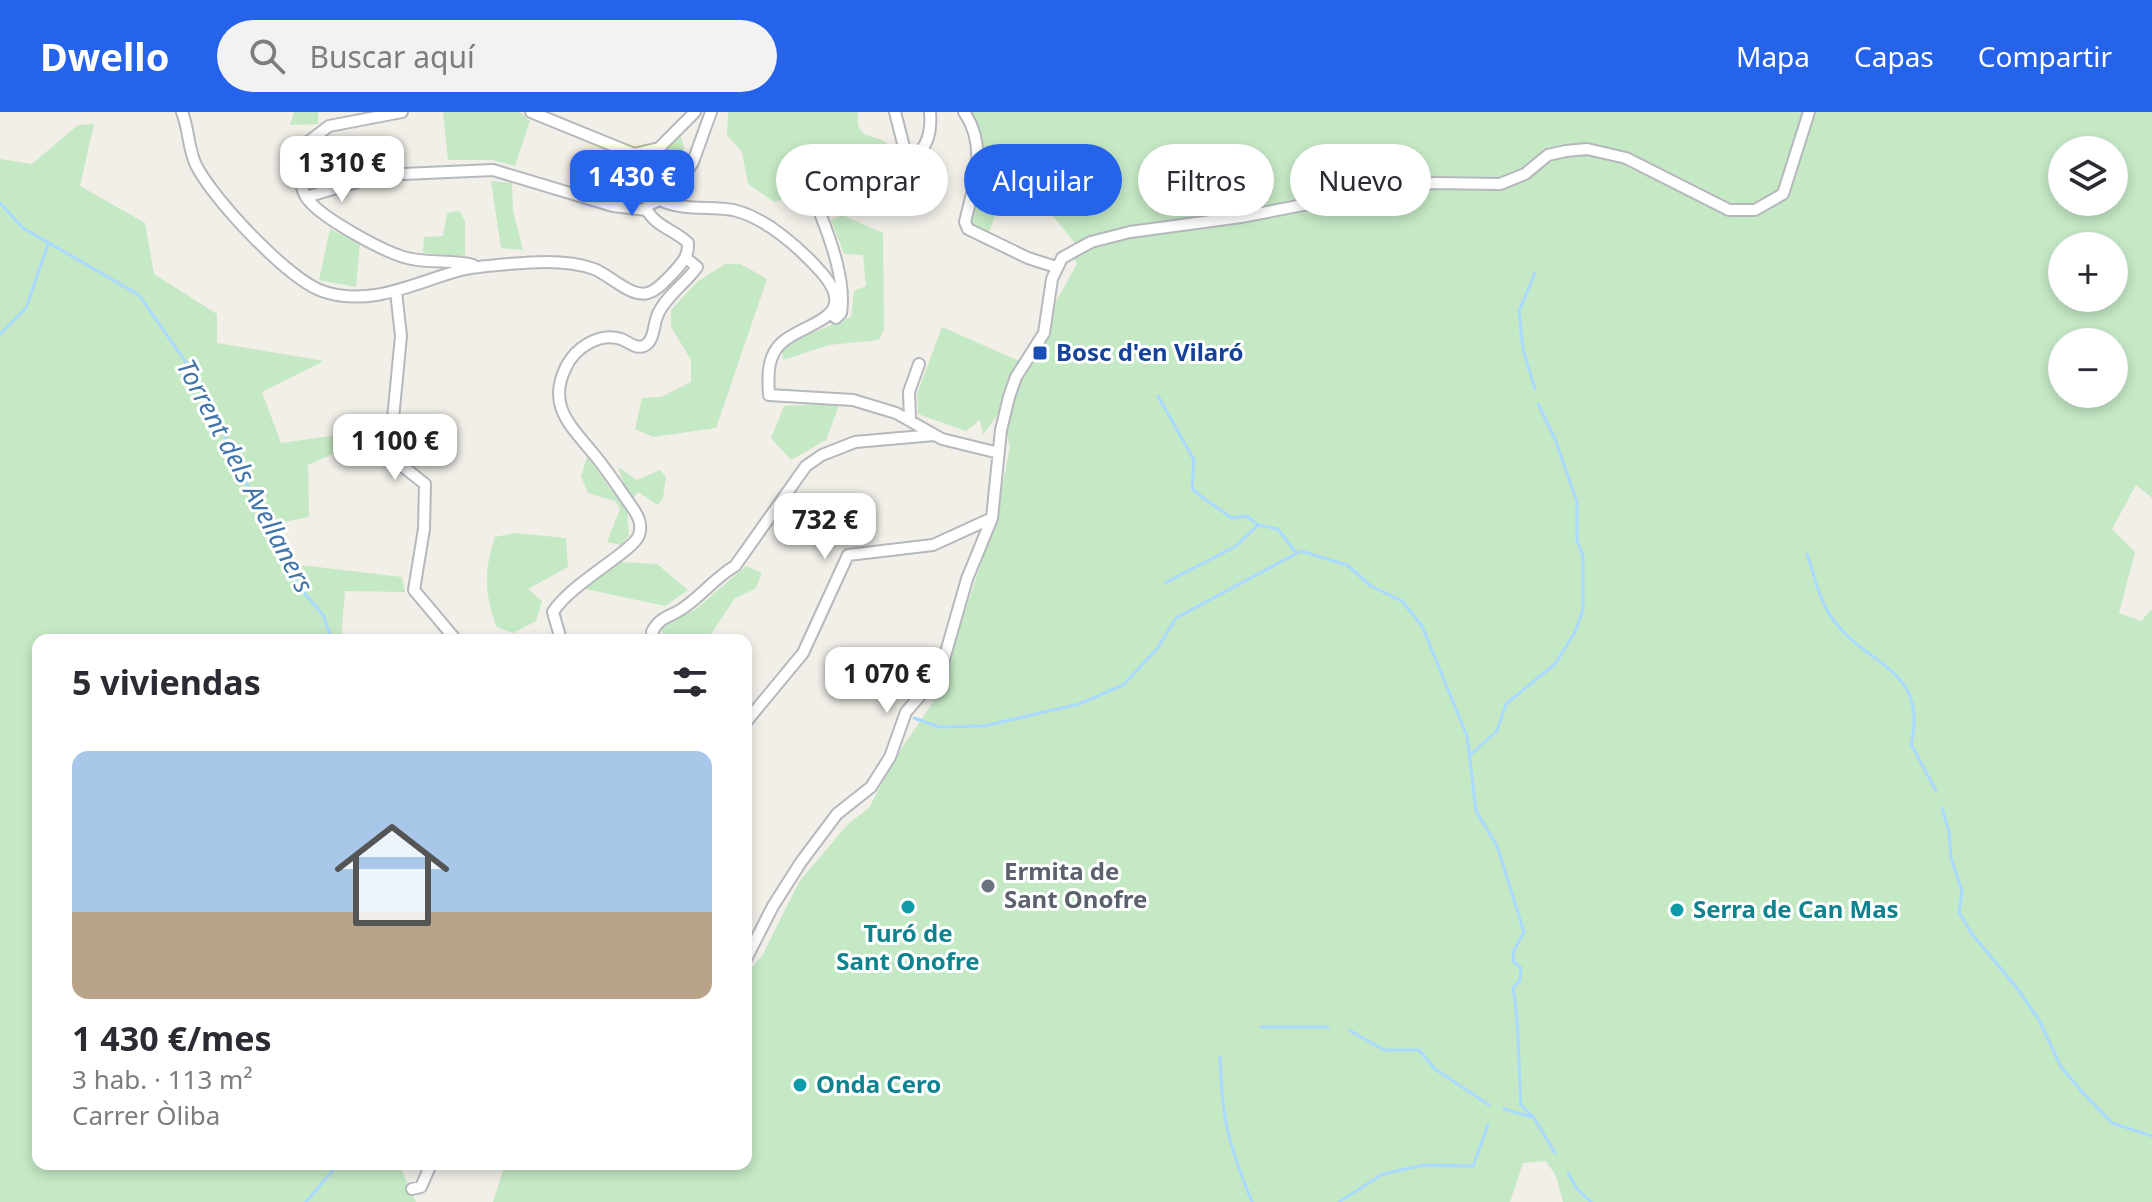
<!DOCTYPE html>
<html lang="es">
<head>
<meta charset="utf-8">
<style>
  body { margin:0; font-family:"Noto Sans",sans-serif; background:#f2f2f3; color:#2b2b33; height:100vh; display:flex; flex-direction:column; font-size:30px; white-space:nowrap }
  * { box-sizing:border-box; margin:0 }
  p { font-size:26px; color:#7c7c81 }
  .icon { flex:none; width:44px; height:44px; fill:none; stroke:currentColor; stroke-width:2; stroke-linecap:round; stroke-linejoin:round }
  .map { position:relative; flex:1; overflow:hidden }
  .sheet { position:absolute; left:32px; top:522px; width:720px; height:536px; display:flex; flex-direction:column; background:#fff; border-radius:16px; box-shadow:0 4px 12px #0003 }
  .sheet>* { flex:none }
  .top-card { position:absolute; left:776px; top:32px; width:760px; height:72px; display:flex; gap:16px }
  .fabs { position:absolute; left:2048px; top:24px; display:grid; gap:16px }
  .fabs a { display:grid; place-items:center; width:80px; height:80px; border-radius:50%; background:#fff; box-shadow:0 4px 12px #0003; font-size:40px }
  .price { position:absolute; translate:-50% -68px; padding:0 18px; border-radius:16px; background:#fff; color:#222; font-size:26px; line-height:52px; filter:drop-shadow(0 2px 4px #0008) }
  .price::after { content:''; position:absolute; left:50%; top:48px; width:24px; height:18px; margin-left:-12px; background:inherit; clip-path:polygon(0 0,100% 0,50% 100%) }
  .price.on { background:#2563eb; color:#fff }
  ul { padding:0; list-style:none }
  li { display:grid; align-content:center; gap:16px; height:424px; padding:0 40px }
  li+li { border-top:2px solid #e1e1e2 }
  li span { display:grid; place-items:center; height:248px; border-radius:16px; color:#555 }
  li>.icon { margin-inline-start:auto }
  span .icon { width:144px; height:144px; fill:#fffc; stroke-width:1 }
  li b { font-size:34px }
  h2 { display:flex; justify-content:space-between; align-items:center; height:96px; padding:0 40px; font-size:34px }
  .chip { padding:0 28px; border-radius:36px; background:#fff; box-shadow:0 4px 12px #0003; font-size:28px; line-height:72px }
  .chip.on { background:#2563eb; color:#fff }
  header { display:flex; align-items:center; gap:48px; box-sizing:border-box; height:112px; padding:0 40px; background:#2563eb; color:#fff }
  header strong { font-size:38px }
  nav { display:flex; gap:44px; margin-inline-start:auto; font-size:28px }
  .search { width:560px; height:72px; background:#f2f2f3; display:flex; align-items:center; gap:20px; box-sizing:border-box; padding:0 28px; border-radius:44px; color:#7c7c81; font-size:30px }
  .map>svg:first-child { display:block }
</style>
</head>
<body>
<header>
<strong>Dwello</strong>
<div class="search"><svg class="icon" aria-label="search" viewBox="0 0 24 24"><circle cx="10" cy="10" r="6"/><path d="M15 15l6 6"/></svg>Buscar aquí</div>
<nav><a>Mapa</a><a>Capas</a><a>Compartir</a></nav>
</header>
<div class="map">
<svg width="2152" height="1090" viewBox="0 0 2152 1090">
  <rect width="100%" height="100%" fill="#f1efe8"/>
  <!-- green -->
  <path fill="#c5e8c5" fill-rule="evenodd" d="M294,0h24v12l-28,1z
    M443,0h77l10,9 -15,45 -22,-6h-45z
    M728,0h130c-4,34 22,17 34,37l-6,11 -73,7 -16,9 -14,24 -9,2 -26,-18 -6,-32 -15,-17z
    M969,0h1183v386l-16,-13 -24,44 23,23 -16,61 22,8 11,-12v593h-589l-7,-26 -10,-15 -23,2 -13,39h-1017l12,-38h241v-190l16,-18 37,-74 49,-58 21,-16 28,-53 39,-57 59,-176 15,-75 -5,-20 12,-42 23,-34 9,-19 5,-27 23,-41 -4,-8 1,-14 -57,-70 -5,-2 -24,65 -16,-12 9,-74 -4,-26zM2062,38h52v52h-52zM2062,134h52v52h-52zM2062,230h52v52h-52z
    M94,12l-14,62 65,37 9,51 63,40v29l107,18 -62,31 19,51 50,-7 15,12 -38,17 1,52 -30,6 5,40 118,14 3,15 -60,-1 -4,49h-303v524h361l17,38h-416v-1043l32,5 46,-39z
    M680,22l4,14c-14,18 -34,20 -55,23v8l-2,-2v-19l14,-1z
    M491,69l21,2 1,28 10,39 -22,-2z
    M459,99l6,10v35l-42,-3 1,-16 19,-1 4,-23z
    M842,103l41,18 1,96 -5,11 -50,5 -46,15 -1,-10 8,-8 61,-25 3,-26 12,-5 -3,-31 -19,-1 -13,-34z
    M330,117l30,15 -4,43 -37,-7z
    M725,152h15l27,15 -51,149 -63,9 -18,-8 7,-31 19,-1 30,-15v-22l-20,-33v-17l26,-28z
    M942,215l77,34 -21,53 -15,21 -3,-15 -14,11 -48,-17 -1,-20z
    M840,291l-14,37 -35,20 -20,-22 13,-32z
    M587,345l40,54 2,24 -8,10 -14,-3 13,-33 -5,-8 -27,-8 -7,-17z
    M618,355l19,13 23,-10 6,7 -3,21 -5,7 -20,-13 -4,5 -10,-12z
    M515,421l51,5 2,29 -40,22 14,12 -6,20 -23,12 -16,-6c-13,-30 -13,-60 -2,-90z
    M620,450l37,2 31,26 -23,16 -84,-18z
    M746,454l16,7 -7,16 -20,9 -28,42h-40l-6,-9 4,-7 30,-14z"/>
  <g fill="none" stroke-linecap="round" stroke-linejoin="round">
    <!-- stream -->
    <path stroke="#aadaff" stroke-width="3" d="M0,91l23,25 116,67 60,86 76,163 25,44 23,27 9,25
      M1535,161l-16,38 4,39 12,39
      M0,222l26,-26 22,-64
      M1158,284l36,64 -2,28c11,13 26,18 39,30l16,-2 11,9 20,4 18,24
      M1807,442c8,23 12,48 28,68 33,44 94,48 76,122l25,47
      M1165,471l71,-37 22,-21
      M914,606l25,9 45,-1 95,-22 44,-19 34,-36 19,-31 125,-67 46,14 24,21 31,15 20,25 45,110 9,75 21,35 27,86 -10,18 -1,11 8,7 -1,12 -7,8c7,38 5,78 8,117l13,13 21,35
      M1470,643l27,-24 9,-27 49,-40 20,-32 8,-22v-54l-6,-15v-39l-22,-63 -17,-35
      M1942,696l7,24 2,26 11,33 -3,21 13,22 45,54 22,32 22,47 24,28 27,28 40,13
      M1261,915h67
      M1349,918l35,20h35l16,19 54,36
      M1220,945c2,63 8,86 32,145
      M1504,997l27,8
      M1568,1061l9,16 14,13
      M306,1090l32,-38
      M1339,1090l44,-28 41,-9 49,1 15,-41"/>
    <defs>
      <path id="street" d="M182,0c7,17 6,37 14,53 16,33 94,117 129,127 48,15 91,-10 136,-22 15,-4 69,-8 85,-8 17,0 32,1 48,7 16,6 37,29 54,24 10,-3 17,-12 24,-19 9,-10 17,-17 16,-31 -13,-13 -32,-16 -41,-33l1,-5 12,-5c22,11 49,6 73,10 32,7 67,38 89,63 42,49 -26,49 -45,75 -10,13 -9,31 -8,47l84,5 43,13 46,26 57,14
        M402,0l-73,14 -21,16 -7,13c-2,13 -2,30 5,42 13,20 82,58 106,62 20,4 42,1 61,6
        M531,0l103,42 25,-6 36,-36
        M895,0l12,47
        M964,0c24,34 10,73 1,110l3,7 60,29 28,9
        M306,85l75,-22 112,-5 120,36 34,4
        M675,93l-1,-13 19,-30 18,-50
        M396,180l5,44 -9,93 9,36 24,19 -1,45 -10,61 42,50
        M830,201l6,5 5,-5c5,-31 -10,-72 -21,-100 -4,-10 -14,-15 -18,-26l4,-8c46,-17 131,8 124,-67
        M910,308l-1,-28 10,-28
        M561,528l-8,-28c18,-29 81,-61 86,-77 5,-15 -6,-26 -14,-38 -11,-16 -21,-31 -33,-45 -22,-27 -45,-47 -26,-85 9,-19 33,-35 55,-28 8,3 14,10 23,7 11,-5 9,-22 14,-32 8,-18 28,-31 39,-47l-11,-9
        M655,528l-3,-8c8,-17 21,-15 34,-26 18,-13 30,-29 49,-40l71,-100 16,-11 33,-13 79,-7
        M746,610l57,-69 45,-98 85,-10 59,-27
        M746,847l27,-53 28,-44 36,-48 34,-27 19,-30 16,-45 34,-39 27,-94 25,-61 9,-88 8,-33 7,-20 28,-44 8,-54 10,-21 29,-16 39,-10 111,-15 156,-30 38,-4 65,1 25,-10 23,-19 18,-4 21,-2 39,9 103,52h26l28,-16 26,-82
        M412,1077l9,-2 10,-23"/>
    </defs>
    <!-- street casing -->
    <use href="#street" stroke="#b5b8bc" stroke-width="14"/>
    <!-- street -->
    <use href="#street" stroke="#fff" stroke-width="10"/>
  </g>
  <!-- markers -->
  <rect fill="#1a4fb4" stroke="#fff" stroke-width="3" x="1032" y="233" width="16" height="16" rx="4"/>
  <circle fill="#6b7280" stroke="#fff" stroke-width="3" cx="988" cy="774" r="8"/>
  <g fill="#0f9aa8" stroke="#fff" stroke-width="3">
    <circle cx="908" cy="795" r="8"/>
    <circle cx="1677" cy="798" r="8"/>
    <circle cx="800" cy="973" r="8"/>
  </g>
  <g text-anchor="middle" stroke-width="6" stroke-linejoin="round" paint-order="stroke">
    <!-- transit labels -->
    <g font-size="24" font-weight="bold" fill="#164399" stroke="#fff" text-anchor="start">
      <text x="1056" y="249">Bosc d'en Vilaró</text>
    </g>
    <!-- worship labels -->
    <g font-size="24" font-weight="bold" fill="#5b616d" stroke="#fff" text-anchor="start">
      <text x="1004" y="768">Ermita de<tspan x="1004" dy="28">Sant Onofre</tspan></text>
    </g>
    <!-- culture labels -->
    <g font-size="24" font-weight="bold" fill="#0d838f" stroke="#fff" text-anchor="start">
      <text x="1693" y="806">Serra de Can Mas</text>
      <text x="908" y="830" text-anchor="middle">Turó de<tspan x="908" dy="28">Sant Onofre</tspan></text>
      <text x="816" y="981">Onda Cero</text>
    </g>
    <!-- water labels -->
    <g font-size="26" font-style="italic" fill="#4174aa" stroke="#fff">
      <text transform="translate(245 364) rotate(62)" y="9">Torrent dels Avellaners</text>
    </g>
  </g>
</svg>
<div class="fabs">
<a><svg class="icon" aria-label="layers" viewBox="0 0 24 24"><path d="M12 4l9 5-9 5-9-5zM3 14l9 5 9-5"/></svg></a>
<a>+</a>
<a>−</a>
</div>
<b class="price" style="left:342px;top:92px">1 310 €</b>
<b class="price on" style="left:632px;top:106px">1 430 €</b>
<b class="price" style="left:395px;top:370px">1 100 €</b>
<b class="price" style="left:825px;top:449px">732 €</b>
<b class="price" style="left:887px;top:603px">1 070 €</b>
<div class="top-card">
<a class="chip">Comprar</a>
<a class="chip on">Alquilar</a>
<a class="chip">Filtros</a>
<a class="chip">Nuevo</a>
</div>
<section class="sheet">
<h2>5 viviendas<svg class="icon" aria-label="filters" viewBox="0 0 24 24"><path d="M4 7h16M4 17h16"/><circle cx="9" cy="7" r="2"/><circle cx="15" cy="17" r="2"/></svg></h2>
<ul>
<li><span style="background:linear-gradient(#a9c7e8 65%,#b9a48a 0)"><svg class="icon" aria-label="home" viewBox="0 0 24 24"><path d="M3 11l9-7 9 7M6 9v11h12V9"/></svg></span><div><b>1 430 €/mes</b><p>3 hab. · 113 m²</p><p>Carrer Òliba</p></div></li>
</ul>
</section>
</div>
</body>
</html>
